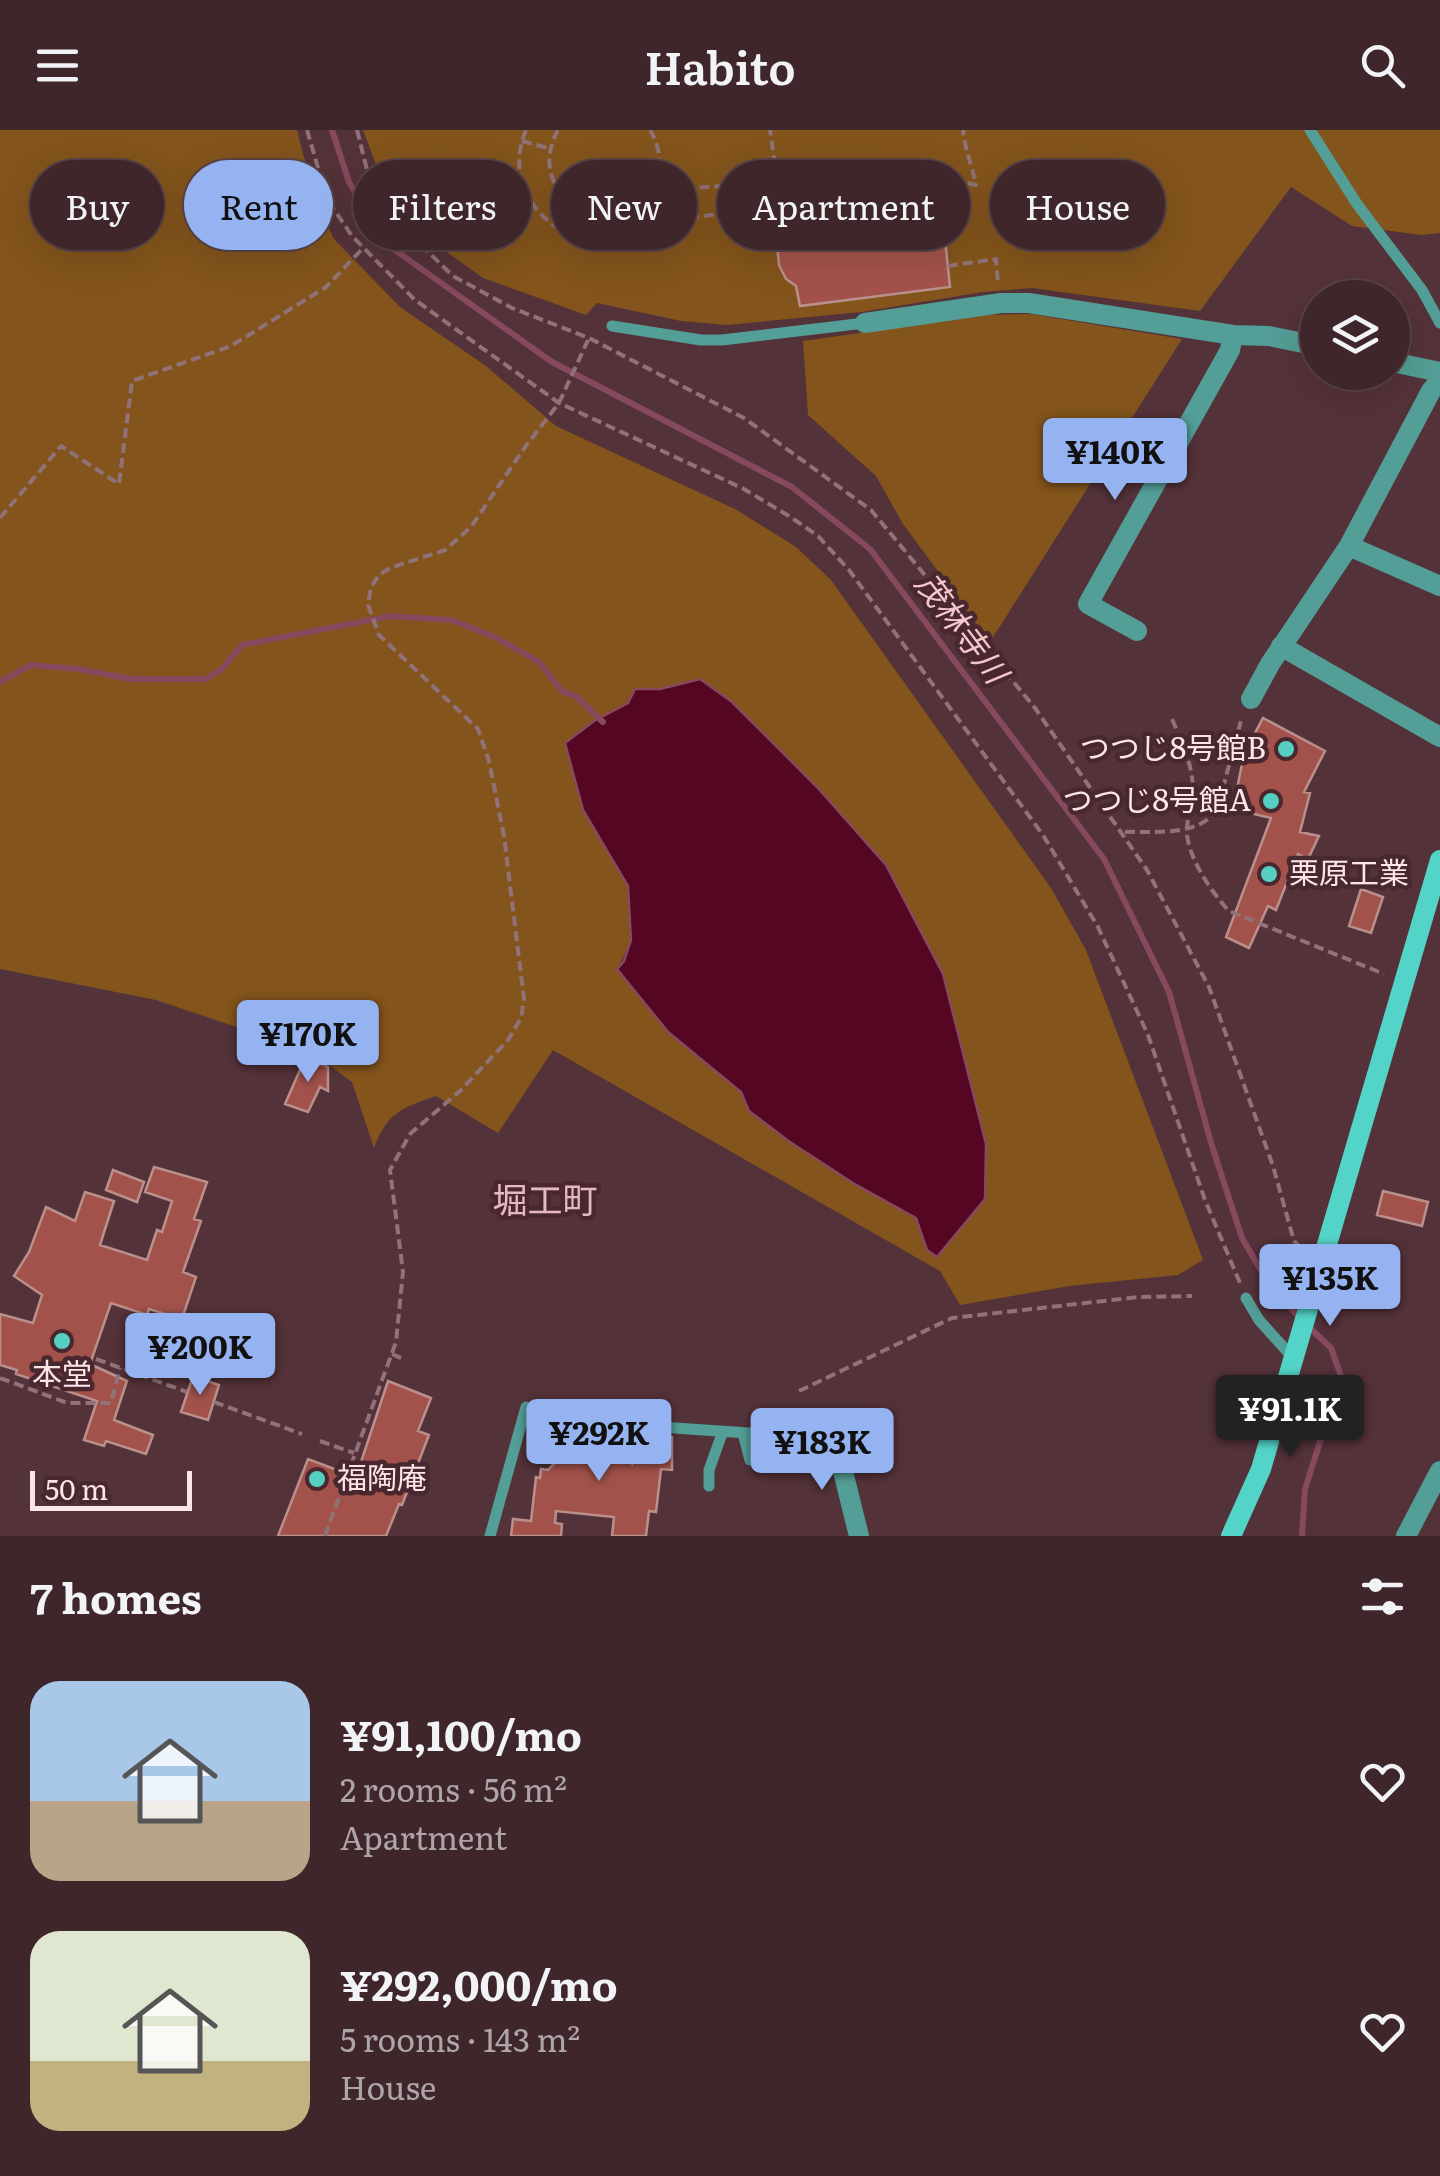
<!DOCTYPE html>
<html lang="en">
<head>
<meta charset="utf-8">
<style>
  body { margin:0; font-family:Literata,"Noto Sans JP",serif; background:#4a3237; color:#f1f3f6; height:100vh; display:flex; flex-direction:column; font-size:38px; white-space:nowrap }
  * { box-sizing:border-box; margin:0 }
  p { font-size:32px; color:#ada5a9 }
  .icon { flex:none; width:55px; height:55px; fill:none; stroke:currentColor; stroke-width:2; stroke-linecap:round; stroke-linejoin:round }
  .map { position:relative; height:1406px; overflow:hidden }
  .panel { display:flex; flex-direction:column; background:#3f262b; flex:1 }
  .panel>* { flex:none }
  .top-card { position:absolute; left:30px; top:30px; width:1380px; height:90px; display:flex; gap:20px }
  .buttons { position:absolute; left:1300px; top:150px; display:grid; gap:20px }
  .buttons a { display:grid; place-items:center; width:110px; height:110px; border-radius:50%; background:#3f262b; box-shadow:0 10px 40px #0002,0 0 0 2px #584347; font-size:50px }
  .scale { position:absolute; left:30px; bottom:25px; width:162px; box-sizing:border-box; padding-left:10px; border:5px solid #fce5e9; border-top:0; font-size:28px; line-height:35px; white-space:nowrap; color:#fce5e9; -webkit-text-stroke:8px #49272f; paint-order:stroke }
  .price { position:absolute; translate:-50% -85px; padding:0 22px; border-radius:10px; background:#95b2f1; color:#111; font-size:32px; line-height:65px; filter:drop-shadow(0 2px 5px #0008) }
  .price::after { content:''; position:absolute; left:50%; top:60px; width:30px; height:22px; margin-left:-15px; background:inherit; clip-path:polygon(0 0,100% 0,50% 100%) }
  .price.current { background:#222; color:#fff }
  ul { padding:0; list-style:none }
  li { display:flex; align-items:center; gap:30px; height:250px; padding:0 30px }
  li span { display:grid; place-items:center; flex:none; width:280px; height:200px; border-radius:30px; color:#555 }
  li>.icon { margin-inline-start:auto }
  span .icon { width:120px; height:120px; fill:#fffc; stroke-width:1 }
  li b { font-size:42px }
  h2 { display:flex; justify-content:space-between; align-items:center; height:120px; padding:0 30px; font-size:42px }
  .pill { padding:0 35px; border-radius:45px; background:#3f262b; box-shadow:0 10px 40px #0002,0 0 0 2px #584347; font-size:35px; line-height:90px }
  .pill.current { background:#95b2f1; color:#111 }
  header { display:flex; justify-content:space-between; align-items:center; height:130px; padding:0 30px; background:#3f262b; font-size:45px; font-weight:600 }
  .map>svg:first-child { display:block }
</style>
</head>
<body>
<header><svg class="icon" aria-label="menu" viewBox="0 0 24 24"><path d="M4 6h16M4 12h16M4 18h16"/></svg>Habito<svg class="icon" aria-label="search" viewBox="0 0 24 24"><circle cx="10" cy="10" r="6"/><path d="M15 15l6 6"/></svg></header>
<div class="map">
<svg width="1440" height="1406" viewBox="0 0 1440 1406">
  <rect width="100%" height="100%" fill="#543239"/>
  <!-- green -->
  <path fill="#83541c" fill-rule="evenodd" d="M0,0h297l17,66 20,43 66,68 86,59 70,60 181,84 59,37 35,33 220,308 35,62 117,310 -25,15 -109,11 -109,19 -20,-34 -387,-221 -55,83 -62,-37c-35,12 -49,17 -62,52l-22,-66 -41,-30 -155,-52 -156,-31zM700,549l32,23 85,85 69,78 57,109 14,257 -20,25 -10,-5 -11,-33 -63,-35 -63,-40 -41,-31 -8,-20 -73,-60 -51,-62 14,-30 -3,-54 -45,-76 11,-89 34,-18 7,-14h25z
    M363,0h1077v103l-18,2 -70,-9 -61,-39 -91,124 -168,-23 -49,4 -122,20 -134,13 -46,-4 -84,-18 -11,12 -103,-37 -43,-31 -33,-31 -28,-43z
    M1031,184l151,25 -192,303 -87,-118 -27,-48 -68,-61 -5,-74 183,-26z"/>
  <!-- water -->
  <path fill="#540623" stroke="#86495e" stroke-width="2.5" d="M700,549l32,23 85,85 69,78 57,109 43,170 -1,55 -48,58 -10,-7 -11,-32 -63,-35 -63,-41 -41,-31 -8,-19 -73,-60 -51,-63 7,-8 7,-21 -3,-54 -45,-76 -18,-67 29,-22 34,-18 7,-14h25z"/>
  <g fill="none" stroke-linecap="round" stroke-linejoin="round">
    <!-- stream -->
    <path stroke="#86495e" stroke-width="6" d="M332,0l17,52 36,61 167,119 240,125 78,62 234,310 65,133 43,154 30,92 30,51 28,29
      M0,552l31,-17 47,4 53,10h75l16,-10 20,-24 149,-29 61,4 45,18 42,24 23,29 15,6 26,25
      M1302,1406l3,-47 36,-113 -10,-28 -22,-21"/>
  </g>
  <!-- building -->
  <path fill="#a3524b" stroke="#b9908b" stroke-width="2.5" d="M870,74l2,13 35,-4 3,30 35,-4 5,48 -150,19 -4,-20 -10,-7 -7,-14 -4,-43 60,-5v-9z
    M1263,588l62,33 -21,41 6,1 -10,39 19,4 -11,23 -10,-5 -22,56 -8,-4 -19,42 -23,-11 45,-119 -38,-9 11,-55z
    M1361,759l22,8 -12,36 -22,-7z
    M313,930l15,7v24l-8,-4 -12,25 -23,-8 18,-41z
    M154,1037l53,15 -13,37 7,2 -18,51 13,5 -14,42 -33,-10 -2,6 -36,-12 -21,61 37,17 -13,39 39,15 -7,19 -40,-13 -2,5 -20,-6 13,-39 -81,-27 1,-4 -17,-5v-51l33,9 9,-28 -28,-19 15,-24 17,-45 29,14 10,-29 29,9 -14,44 47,15 10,-30 5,2 10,-31 -27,-9z
    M113,1040l31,12 -7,20 -31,-12z
    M1383,1061l45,11 -6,24 -45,-11z
    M193,1246l26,9 -11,35 -27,-8z
    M388,1251l43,17 -13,33 11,4 -27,70 -3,-1 -13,32h-108l30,-77 48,18z
    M576,1294l8,8 9,-6 39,38v-27h40v33l-11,-1 -5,43 -7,-1 -3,25h-34l2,-19 -58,-6 -1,12 7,1 -1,12h-50l2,-17 18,2 5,-44 4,1 1,-9 7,1 20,-20 -9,-8z"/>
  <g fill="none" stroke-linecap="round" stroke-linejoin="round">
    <!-- path -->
    <path stroke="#907278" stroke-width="4" stroke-dasharray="10 5" stroke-linecap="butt" d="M307,0l20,69 25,37 63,64 144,103 183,85 47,28 29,20 31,34 194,265 55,92 50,108 57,165 35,83
      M357,0l12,48 22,38 62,60 59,32 77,30 155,80 127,92 164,198 112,162 62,117 64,179 21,75 11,10
      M526,0c-34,79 69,148 132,92 9,-9 16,-22 23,-33
      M558,0c-9,16 -12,35 -4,52 32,69 137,16 96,-52
      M522,11l29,8
      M657,48l24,11 236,-18 59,14c-4,-20 -11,-35 -13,-55
      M659,91l122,-14 -11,-77
      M948,136l48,-7 2,25
      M0,388l61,-72 58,38 13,-103 99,-35 95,-59 37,-39
      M1172,589c10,23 20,44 21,69 0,13 -5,26 -6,40 -2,26 25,65 42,83l155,63
      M1125,702c29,-1 73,5 92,-22l25,-93
      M392,1224l13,6
      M96,1229l91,33
      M0,1248l67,25h44l9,-35
      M799,1261l153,-73 187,-21 53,-1
      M214,1272l88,32
      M320,1311l34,12
      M325,1406l71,-194 7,-70 -13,-102 20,-36 50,-43 48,-51 13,-22 3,-19 -20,-163 -15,-75 -11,-32 -99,-94 -11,-30 3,-18 8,-12 11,-7 55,-18 26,-23 54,-80 34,-44 29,-63"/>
    <!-- lane -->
    <path stroke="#539e96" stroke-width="11" d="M1310,0l47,74 65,86 18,33
      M612,196l89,14h21l143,-17
      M1246,1168l13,22 36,40
      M569,1282l77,14 189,13
      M743,1303l7,27
      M709,1356v-16l14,-39
      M490,1406l36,-129"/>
    <!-- street -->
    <path stroke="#539e96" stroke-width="20" d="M865,193l136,-20h28l204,32 36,1 49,10
      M1392,232l48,10
      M1349,416l91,40
      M1137,501l-49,-27 142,-254 3,-15
      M1281,516l159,91
      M1251,569l19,-35 79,-118 82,-155 9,-11
      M835,1309l24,97
      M1406,1406l34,-65"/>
    <!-- secondary -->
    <path stroke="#53d4c8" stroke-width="20" d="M1231,1406l30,-67 179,-609"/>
  </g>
  <!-- markers -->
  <g fill="#57cec2" stroke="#49272f" stroke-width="4">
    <circle cx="1286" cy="619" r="10"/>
    <circle cx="1271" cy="671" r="10"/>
    <circle cx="1269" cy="744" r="10"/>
    <circle cx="62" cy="1211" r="10"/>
    <circle cx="317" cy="1349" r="10"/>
  </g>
  <g text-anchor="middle" stroke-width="9" stroke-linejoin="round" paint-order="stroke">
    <!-- poi labels -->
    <g font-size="30" fill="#fce5e9" stroke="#49272f" text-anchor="end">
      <text x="1266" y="629">つつじ8号館B</text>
      <text x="1251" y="681">つつじ8号館A</text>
      <text x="1289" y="754" text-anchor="start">栗原工業</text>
      <text x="62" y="1255" text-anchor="middle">本堂</text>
      <text x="337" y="1359" text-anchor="start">福陶庵</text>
    </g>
    <!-- water labels -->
    <g font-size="32" font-style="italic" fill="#f6c6cf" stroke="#49272f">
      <text transform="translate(961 498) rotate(53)" y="11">茂林寺川</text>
    </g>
    <!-- quarter labels -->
    <g font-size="35" fill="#e4b9c0" stroke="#49272f">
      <text x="545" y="1083">堀工町</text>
    </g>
  </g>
</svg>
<div class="buttons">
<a><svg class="icon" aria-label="layers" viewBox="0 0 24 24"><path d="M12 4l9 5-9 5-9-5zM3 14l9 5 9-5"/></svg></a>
</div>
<div class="scale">50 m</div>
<b class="price" style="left:1115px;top:373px">¥140K</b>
<b class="price" style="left:308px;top:955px">¥170K</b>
<b class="price" style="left:1330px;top:1199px">¥135K</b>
<b class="price" style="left:200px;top:1268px">¥200K</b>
<b class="price current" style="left:1290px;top:1330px">¥91.1K</b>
<b class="price" style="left:599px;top:1354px">¥292K</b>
<b class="price" style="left:822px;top:1363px">¥183K</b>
<div class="top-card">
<a class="pill">Buy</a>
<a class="pill current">Rent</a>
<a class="pill">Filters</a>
<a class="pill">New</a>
<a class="pill">Apartment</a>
<a class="pill">House</a>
</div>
</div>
<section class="panel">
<h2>7 homes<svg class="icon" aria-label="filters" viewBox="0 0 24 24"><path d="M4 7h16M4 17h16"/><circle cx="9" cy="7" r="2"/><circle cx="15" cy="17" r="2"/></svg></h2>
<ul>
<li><span style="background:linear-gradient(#a9c7e8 60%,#b9a48a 0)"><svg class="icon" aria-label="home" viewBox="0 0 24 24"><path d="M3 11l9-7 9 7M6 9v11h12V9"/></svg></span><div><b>¥91,100/mo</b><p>2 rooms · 56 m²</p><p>Apartment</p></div><svg class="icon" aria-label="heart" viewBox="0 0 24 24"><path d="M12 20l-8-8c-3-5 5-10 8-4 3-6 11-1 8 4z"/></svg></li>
<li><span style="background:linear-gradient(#dfe7d0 65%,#c2b280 0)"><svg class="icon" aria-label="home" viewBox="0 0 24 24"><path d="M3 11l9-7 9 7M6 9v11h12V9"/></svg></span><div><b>¥292,000/mo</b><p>5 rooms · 143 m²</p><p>House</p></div><svg class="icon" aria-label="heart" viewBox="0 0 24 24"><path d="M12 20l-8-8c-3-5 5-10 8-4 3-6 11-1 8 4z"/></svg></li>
</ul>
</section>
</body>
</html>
